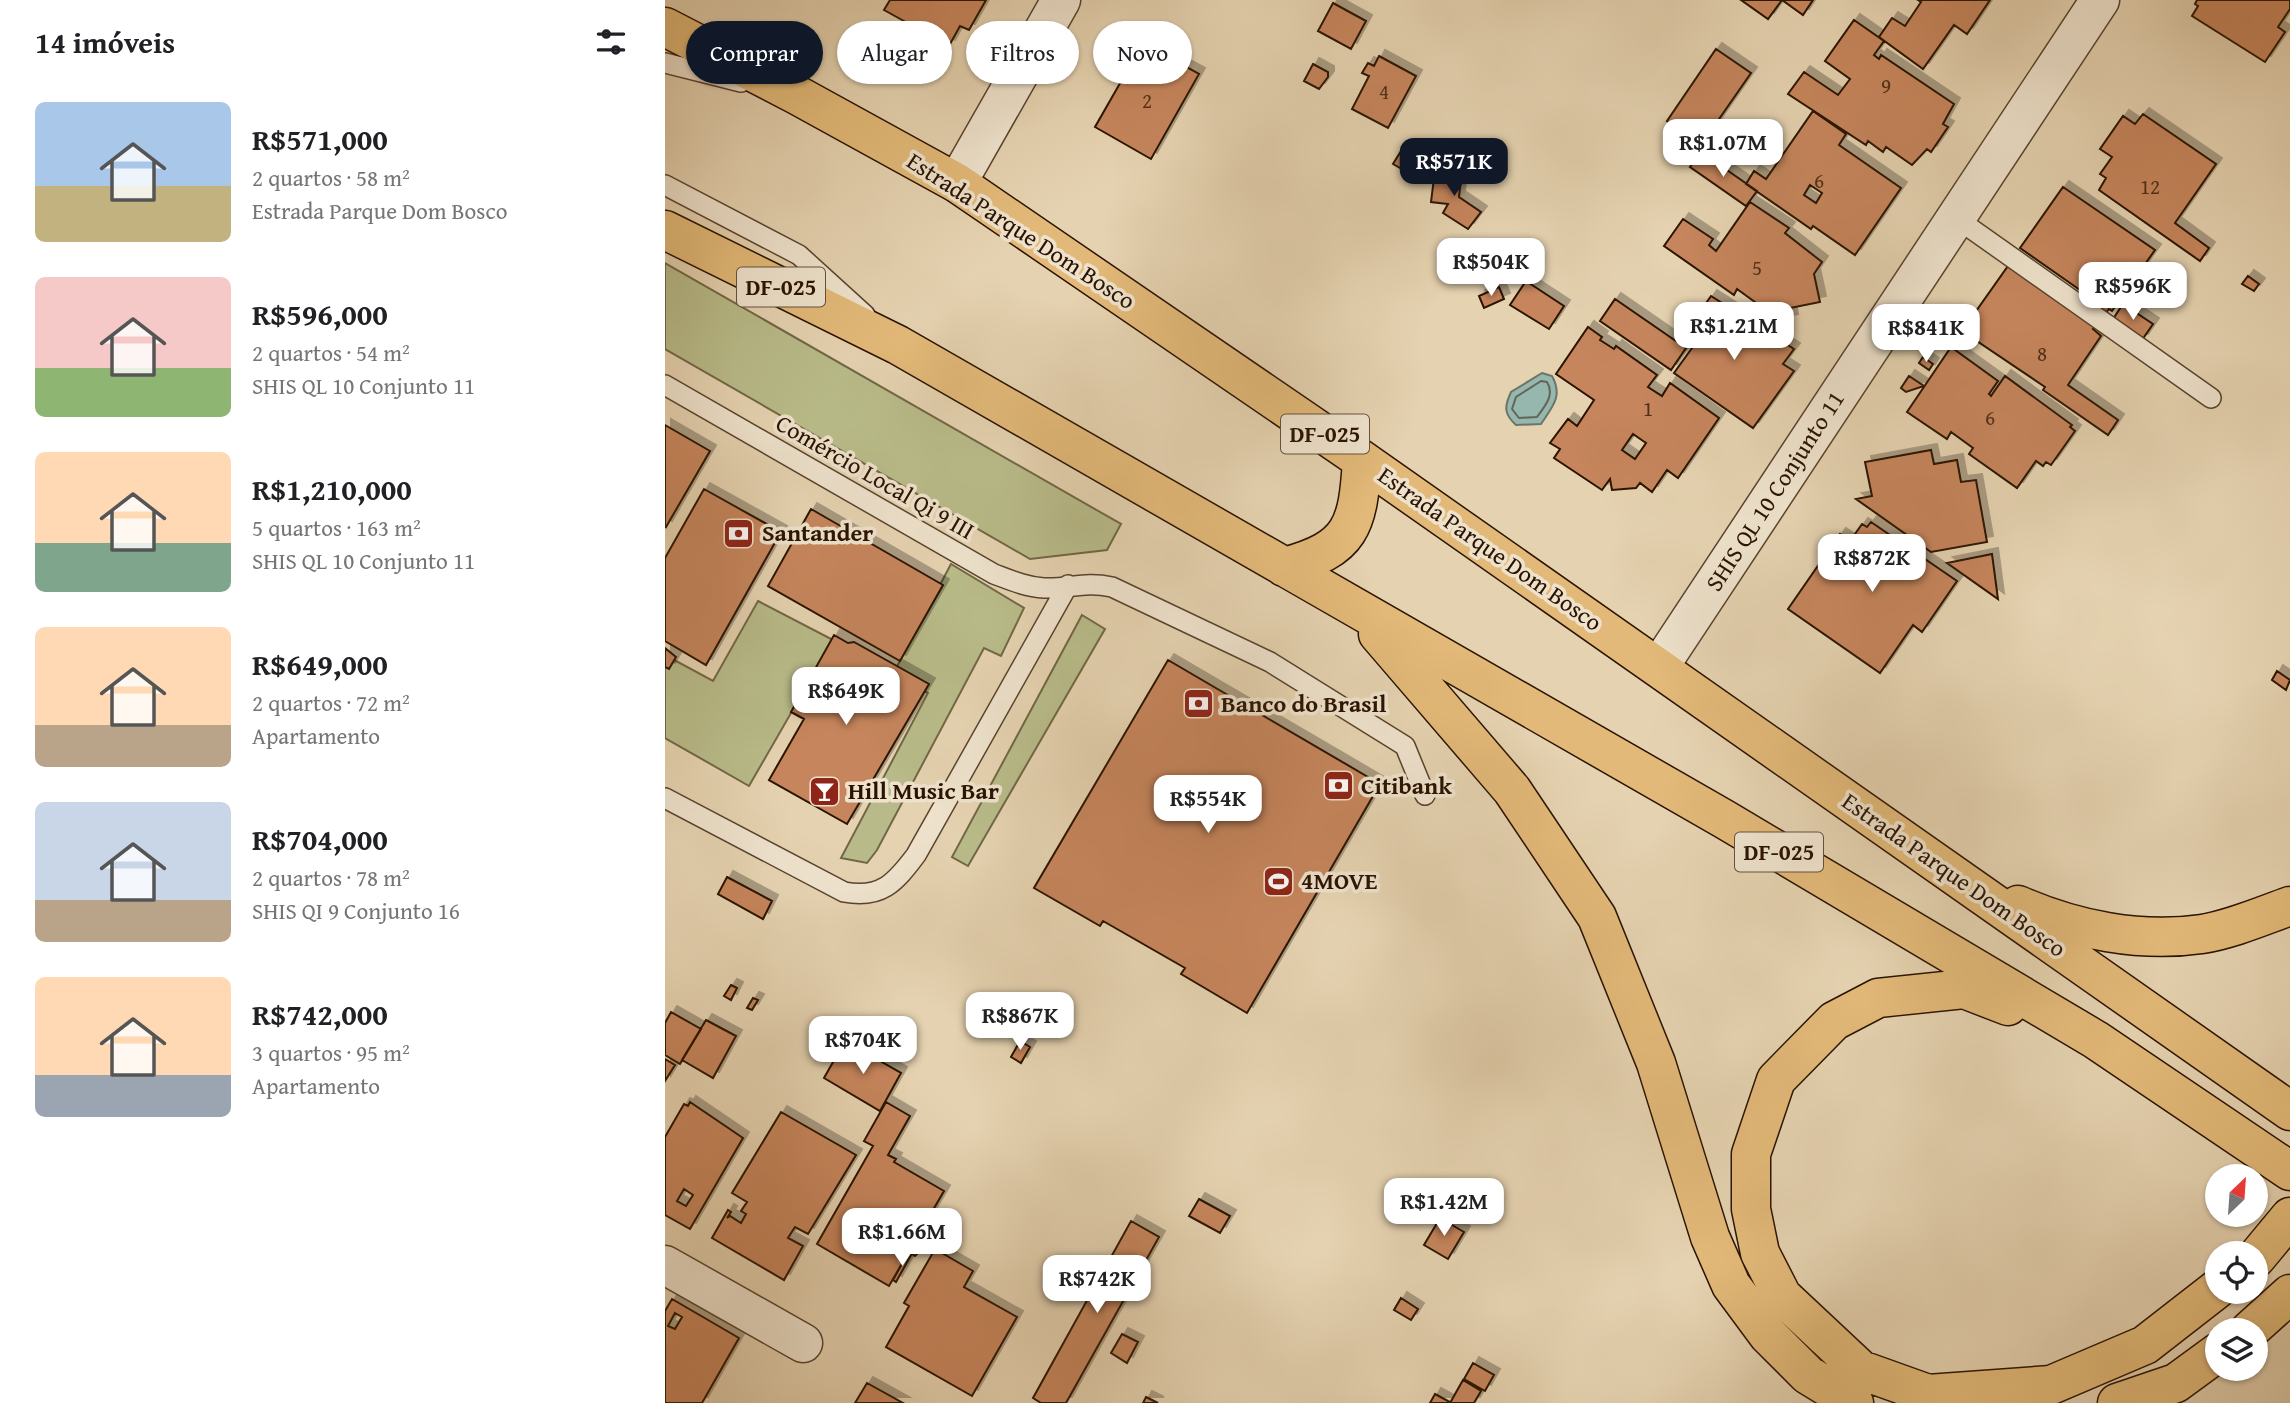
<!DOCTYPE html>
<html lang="pt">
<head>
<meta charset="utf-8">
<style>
  body { margin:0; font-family:"Gentium Book Plus",serif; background:#f6f6f6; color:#202124; height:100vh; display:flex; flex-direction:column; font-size:26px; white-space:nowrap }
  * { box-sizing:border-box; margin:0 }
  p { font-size:23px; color:#757577 }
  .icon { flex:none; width:38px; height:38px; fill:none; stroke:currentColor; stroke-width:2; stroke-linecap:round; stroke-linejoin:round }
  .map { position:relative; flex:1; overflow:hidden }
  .panel { display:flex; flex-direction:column; background:#fff; width:665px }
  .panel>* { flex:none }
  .guide { position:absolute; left:21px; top:21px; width:665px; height:63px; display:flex; gap:14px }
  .needle { width:46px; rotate:25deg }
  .fabs { position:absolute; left:1540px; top:1164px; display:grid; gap:14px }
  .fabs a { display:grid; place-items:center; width:63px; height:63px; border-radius:50%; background:#fff; box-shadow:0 2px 5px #0004; font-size:35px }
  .price { position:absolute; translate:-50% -60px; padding:0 16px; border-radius:14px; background:#fff; color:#222; font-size:23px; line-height:46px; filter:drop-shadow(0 2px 4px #0008) }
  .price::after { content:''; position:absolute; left:50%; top:42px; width:21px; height:16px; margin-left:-10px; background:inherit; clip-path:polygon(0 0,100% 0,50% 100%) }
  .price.on { background:#111827; color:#fff }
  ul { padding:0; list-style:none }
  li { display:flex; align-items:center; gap:21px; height:175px; padding:0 35px }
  li span { display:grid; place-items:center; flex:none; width:196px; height:140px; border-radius:10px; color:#555 }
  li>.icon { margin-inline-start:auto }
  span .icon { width:84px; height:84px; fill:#fffc; stroke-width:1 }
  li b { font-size:30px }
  h2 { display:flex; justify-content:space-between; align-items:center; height:84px; padding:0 35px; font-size:30px }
  .tag { padding:0 24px; border-radius:32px; background:#fff; box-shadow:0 2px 5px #0004; font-size:24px; line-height:63px }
  .tag.on { background:#111827; color:#fff }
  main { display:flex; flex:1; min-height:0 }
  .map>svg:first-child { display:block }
</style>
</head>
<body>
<main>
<section class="panel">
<h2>14 imóveis<svg class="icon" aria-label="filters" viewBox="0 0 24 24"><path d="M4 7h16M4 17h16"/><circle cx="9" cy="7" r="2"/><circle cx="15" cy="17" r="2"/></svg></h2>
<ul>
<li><span style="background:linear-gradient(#a9c7e8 60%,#c2b280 0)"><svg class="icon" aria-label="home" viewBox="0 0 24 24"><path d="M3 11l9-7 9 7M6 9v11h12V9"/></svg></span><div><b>R$571,000</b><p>2 quartos · 58 m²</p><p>Estrada Parque Dom Bosco</p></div></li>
<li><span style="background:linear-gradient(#f6c9c9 65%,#8fb573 0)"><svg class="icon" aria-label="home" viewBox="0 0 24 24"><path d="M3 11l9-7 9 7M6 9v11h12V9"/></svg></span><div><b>R$596,000</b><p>2 quartos · 54 m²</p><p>SHIS QL 10 Conjunto 11</p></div></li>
<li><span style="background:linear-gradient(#ffd9b3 65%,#7fa58c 0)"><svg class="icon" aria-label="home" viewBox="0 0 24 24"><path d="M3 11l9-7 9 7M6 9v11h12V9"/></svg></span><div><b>R$1,210,000</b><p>5 quartos · 163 m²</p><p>SHIS QL 10 Conjunto 11</p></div></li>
<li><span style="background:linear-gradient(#ffd9b3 70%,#b9a48a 0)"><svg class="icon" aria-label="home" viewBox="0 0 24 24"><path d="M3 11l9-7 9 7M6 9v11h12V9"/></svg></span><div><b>R$649,000</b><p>2 quartos · 72 m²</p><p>Apartamento</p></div></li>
<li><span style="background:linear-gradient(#c9d6e8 70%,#b9a48a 0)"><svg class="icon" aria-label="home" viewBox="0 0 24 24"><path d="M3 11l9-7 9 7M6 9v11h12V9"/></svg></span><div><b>R$704,000</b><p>2 quartos · 78 m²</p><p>SHIS QI 9 Conjunto 16</p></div></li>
<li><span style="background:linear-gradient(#ffd9b3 70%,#9aa5b1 0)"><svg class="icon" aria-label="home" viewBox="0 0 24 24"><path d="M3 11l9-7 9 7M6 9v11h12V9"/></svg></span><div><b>R$742,000</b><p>3 quartos · 95 m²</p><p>Apartamento</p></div></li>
</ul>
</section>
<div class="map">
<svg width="1625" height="1403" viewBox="0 0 1625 1403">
  <defs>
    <filter id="shadow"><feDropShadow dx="6" dy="-6" stdDeviation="0" flood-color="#0004"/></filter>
  </defs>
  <rect width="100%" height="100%" fill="#e5d2b0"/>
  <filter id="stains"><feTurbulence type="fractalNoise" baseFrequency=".00286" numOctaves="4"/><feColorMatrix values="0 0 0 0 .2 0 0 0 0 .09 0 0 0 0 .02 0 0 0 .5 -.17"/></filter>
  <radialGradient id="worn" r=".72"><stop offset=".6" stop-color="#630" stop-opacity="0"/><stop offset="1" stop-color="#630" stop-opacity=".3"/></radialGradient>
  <!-- green -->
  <path fill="#b8bb89" stroke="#716746" stroke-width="2" d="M0,263l456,261 -14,26 -77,9 -365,-210z
    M286,564l73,44 -23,48 -17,-8 -107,202 -10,13 -26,-5 87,-165 -35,-19z
    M93,601l75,39 -84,146 -84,-48v-83l48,26z
    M417,615l23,14 -137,237 -16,-9z"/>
  <!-- water -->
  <path fill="#96b7ad" stroke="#6b7569" stroke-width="2" d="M877,373l10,3c11,20 1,30 -11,48l-25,1c-12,-11 -12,-18 -5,-33z"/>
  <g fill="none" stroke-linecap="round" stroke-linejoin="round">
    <!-- shore -->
    <path stroke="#606558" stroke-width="2" d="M876,381l6,1c8,13 -2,24 -10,35l-18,1 -7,-9 4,-12z"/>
  </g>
  <!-- building -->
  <path fill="#c6855c" stroke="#2a1302" stroke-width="2" fill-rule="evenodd" filter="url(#shadow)" d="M225,0h96l-17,30 -9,-4 -11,20 -65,-36z
    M1076,0h72l-10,15 -21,-15 -14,19z
    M1253,0h72l-23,34 -13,-9 -31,44 -44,-32 13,-19 13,8 16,-24z
    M1532,0h93v9l-12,18 7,5 -20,30 -73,-46 6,-10 -3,-2z
    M668,3l33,18 -15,28 -33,-18z
    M1189,20l30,21 -10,14 5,4 2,-4 73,49 -11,20 5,3 -17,25 -4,-3 -15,16 -26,-18 -3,5 -15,-11 -2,4 -78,-51 16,-22 34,23 12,-16 -25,-18z
    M478,43l56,31 -48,85 -56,-32z
    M1051,49l35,24 -50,72 -34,-24z
    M714,56l37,20 -28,52 -36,-19 17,-33 -7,-3 6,-10 6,3z
    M648,64l15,8v5l-9,12 -15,-8z
    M1148,111l33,23 -7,11 62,43 -46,67 -42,-29 -2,3 -65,-45 8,-13 12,8zM1145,185l12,8 -6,10 -12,-8z
    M1478,114l73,50 -41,59 34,25 -9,13 -101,-71 7,-12 -6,-4 12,-17 -12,-8 23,-33 12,8z
    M736,151l21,11 -8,14 -21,-12z
    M1036,152l56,39 -11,15 -56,-39z
    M781,168l16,1 -3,28 22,15 -13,17 -25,-16 5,-9 -17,-2 3,-24 11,1z
    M1398,187l92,63 -43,61 -3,-2 -4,5 -11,-8 3,-4 -77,-54z
    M1085,202l39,26 -4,5 37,29 -8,12 6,28 -30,6 2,12 -19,4 -3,-11 -33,-24 -3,6 -70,-49 19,-27 30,20 -4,6 7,6z
    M1343,266l87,61 -2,2 8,7 -33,49 50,35 -10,15 -65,-45 2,-3 -83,-56z
    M1583,276l11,8 -5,7 -12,-7z
    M861,281l38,25 -15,23 -39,-24z
    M834,287l5,12 -20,9 -5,-12z
    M1046,296l83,53 -11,15 11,7 -41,57 -79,-55 18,-25 -12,-8z
    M950,299l71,49 -15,22 -71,-49z
    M1458,304l30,20 -11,16 -29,-21z
    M923,327l14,10 -2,3 14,9 2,-3 41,29 -9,12 14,9 8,-13 49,35 -41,60 -11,-8 -15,22 -12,-9 -4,5 -24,2 -2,-11 -8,11 -48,-32 6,-9 -10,-6 18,-24 9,7 17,-26 -38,-26zM968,434l13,9 -11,16 -13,-9z
    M1286,347l47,34 -9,13 2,2 14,-20 67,49 -2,2 5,4 -24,34 -5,-3 -3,4 -7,-5 -19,27 -48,-34 4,-6 -22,-16 -4,7 -40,-27z
    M1258,357l10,7 -4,6 -10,-7z
    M1244,376l15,10 -18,6 -5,-4z
    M0,425l45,26 -44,76 -1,-1z
    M1266,450l3,14 23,-4 4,22 15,-2 11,62 -56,10 -75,-53 16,-3 -7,-34z
    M39,489l77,43 -75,133 -41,-24v-83z
    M146,509l132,76 -43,76 -132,-75z
    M1206,522l86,59 -35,51 -9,-7 -33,48 -92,-64 52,-75 10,7 12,-17 5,3z
    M1327,554l6,45 -51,-36z
    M169,635l14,8 6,-1 75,42 -82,140 -78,-44 35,-61 -13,-7z
    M0,648l11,9 -7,12 -4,-2z
    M503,660l212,124 -133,229 -66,-39 4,-6 -82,-47 -3,5 -66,-38z
    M1612,671l13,9 -4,10 -14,-10z
    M62,877l45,24 -9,18 -45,-25z
    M66,985l6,3 -6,12 -7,-4z
    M88,998l5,2 -6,10 -5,-2z
    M6,1012l30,17 -21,35 -15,-9v-32z
    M41,1020l30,16 -23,42 -31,-18z
    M180,1041l56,32 -21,38 -56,-33z
    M355,1041l10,6 -9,16 -10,-6z
    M0,1059l10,6 -10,16z
    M25,1102l53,36 -53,91 -25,-14v-78l19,-33 4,2zM19,1189l9,6 -7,11 -9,-5z
    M221,1102l24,14 -22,39 8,4 -2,3 50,29 -55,95 -72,-42 56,-98 -9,-5z
    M116,1112l75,43 -48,79 -13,-7 -7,11 15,8 -19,34 -72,-42 16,-28 3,2 -4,6 3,-2 11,7 5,-9 -5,-3 6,-9 -15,-9z
    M534,1199l31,17 -10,17 -31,-17z
    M775,1218l24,14 -16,27 -24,-14z
    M466,1221l28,16 -93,166h-25l-8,-5z
    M257,1238l7,4 -14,14 -3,-2z
    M270,1249l38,22 -9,16 53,30 -45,79 -86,-49 23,-41 -5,-3z
    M243,1253l3,2 -15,27 -3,-2z
    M736,1298l17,11 -7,11 -17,-10z
    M7,1299l67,39 -37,65h-37v-92zM10,1313l7,4 -7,12 -7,-3z
    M457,1334l16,8 -11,21 -16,-10z
    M808,1363l21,12 -9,16 -21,-12z
    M798,1380l18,11 -7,12h-24z
    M202,1383l36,20h-48z
    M770,1394l15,8v1h-20z
    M481,1397l12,6h-15z"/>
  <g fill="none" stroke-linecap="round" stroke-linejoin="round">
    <defs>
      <path id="lane" d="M0,63l76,19
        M0,185l134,70 66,60
        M1291,218l255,180
        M0,385l329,189c16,6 32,13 50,14 26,1 40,-7 68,-1l158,75 135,84 20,49
        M0,798l179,94c37,7 51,-9 72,-37l152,-270"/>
      <path id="street" d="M292,183l104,-183
        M994,667l441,-667
        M0,1265l138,78"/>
      <path id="primary" d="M0,27l132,68 160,88 405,277 928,651
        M0,230l233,115 826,474 372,221 194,131
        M619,567c68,-18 74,-41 78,-107
        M713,634l134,156 85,127 59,146 54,174 21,48 37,50 40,40 46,28
        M1353,905c57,25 122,38 184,29 30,-5 60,-18 88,-28
        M1343,1006l-44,-17 -86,9 -44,23 -58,59 -25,74v55l9,44 22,43 79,74 67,24 123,-9 94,-40 72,-56
        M1591,1258l34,-41
        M1585,1330l40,-36
        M1452,1403l59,-20 41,-30"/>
    </defs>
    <!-- lane casing -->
    <use href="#lane" stroke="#59432e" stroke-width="22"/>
    <!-- street casing -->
    <use href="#street" stroke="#59432e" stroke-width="41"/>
    <!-- primary casing -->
    <use href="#primary" stroke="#2a1302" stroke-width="41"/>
    <!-- lane -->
    <use href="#lane" stroke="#eee2cc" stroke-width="19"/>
    <!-- street -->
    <use href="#street" stroke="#eee2cc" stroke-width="38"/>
    <!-- primary -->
    <use href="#primary" stroke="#e2b978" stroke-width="38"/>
  </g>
  <!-- icons -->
  <defs>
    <symbol id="bank-square" viewBox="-11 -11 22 22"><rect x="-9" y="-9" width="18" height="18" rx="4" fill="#8f2418" stroke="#eee2cc"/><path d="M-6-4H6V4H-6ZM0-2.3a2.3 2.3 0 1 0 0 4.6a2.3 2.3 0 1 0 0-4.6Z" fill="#fff"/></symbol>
    <symbol id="bar-square" viewBox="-11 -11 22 22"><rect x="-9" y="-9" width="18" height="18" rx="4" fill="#8f2418" stroke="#eee2cc"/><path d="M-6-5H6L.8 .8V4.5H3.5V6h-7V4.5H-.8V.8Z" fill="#fff"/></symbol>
    <symbol id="stadium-square" viewBox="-11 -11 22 22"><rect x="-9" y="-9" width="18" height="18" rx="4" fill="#8f2418" stroke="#eee2cc"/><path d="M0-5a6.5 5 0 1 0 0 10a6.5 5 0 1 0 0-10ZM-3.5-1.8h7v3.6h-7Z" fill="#fff"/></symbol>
  </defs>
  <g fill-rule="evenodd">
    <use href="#bank-square" x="56" y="516" width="35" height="35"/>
    <use href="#bank-square" x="516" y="686" width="35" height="35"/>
    <use href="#bank-square" x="656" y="768" width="35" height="35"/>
    <use href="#bar-square" x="142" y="774" width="35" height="35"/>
    <use href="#stadium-square" x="596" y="864" width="35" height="35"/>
  </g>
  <g text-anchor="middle" stroke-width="7" stroke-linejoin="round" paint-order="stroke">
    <!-- number labels -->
    <g font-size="21" fill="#513018">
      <text x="1221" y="93">9</text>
      <text x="719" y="99">4</text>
      <text x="482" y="108">2</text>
      <text x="1154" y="188">6</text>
      <text x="1485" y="194">12</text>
      <text x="1092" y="275">5</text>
      <text x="1377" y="361">8</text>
      <text x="983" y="416">1</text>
      <text x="1325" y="425">6</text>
    </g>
    <!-- shield labels -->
    <g fill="#eee2cc" stroke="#65513f" stroke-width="2">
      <rect x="72" y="267.5" width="88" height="39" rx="5"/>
      <rect x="616" y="414.5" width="88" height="39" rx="5"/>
      <rect x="1070" y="832.5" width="88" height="39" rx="5"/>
    </g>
    <g font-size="23" font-weight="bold" fill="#2a1302">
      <text x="116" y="295">DF-025</text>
      <text x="660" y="442">DF-025</text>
      <text x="1114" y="860">DF-025</text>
    </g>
    <!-- street labels -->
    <g font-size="24" fill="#2a1302" stroke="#eee2cc">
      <text transform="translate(356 231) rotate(33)" y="8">Estrada Parque Dom Bosco</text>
      <text transform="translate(210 477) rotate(30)" y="8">Comércio Local Qi 9 III</text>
      <text transform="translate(1110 491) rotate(-57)" y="8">SHIS QL 10 Conjunto 11</text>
      <text transform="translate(825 549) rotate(35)" y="8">Estrada Parque Dom Bosco</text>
      <text transform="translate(1289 875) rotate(35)" y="8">Estrada Parque Dom Bosco</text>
    </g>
    <!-- poi labels -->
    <g font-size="24" font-weight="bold" fill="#2a1302" stroke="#eee2cc" text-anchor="start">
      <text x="97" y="541">Santander</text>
      <text x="556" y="712">Banco do Brasil</text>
      <text x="696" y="794">Citibank</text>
      <text x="183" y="799">Hill Music Bar</text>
      <text x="636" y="889">4MOVE</text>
    </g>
  </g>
  <rect width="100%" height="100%" filter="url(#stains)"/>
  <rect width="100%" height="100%" fill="url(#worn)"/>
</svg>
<div class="fabs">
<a><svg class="needle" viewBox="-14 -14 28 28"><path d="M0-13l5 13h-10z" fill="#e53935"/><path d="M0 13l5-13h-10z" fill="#757577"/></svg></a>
<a><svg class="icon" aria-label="locate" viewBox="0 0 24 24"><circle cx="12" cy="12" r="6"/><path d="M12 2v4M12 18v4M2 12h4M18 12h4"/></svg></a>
<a><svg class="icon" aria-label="layers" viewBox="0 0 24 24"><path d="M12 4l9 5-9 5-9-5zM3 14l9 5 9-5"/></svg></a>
</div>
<b class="price" style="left:1058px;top:179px">R$1.07M</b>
<b class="price on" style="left:789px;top:198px">R$571K</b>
<b class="price" style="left:826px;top:298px">R$504K</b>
<b class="price" style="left:1468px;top:322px">R$596K</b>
<b class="price" style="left:1069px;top:362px">R$1.21M</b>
<b class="price" style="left:1261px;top:364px">R$841K</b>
<b class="price" style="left:1207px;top:594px">R$872K</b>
<b class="price" style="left:181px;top:727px">R$649K</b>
<b class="price" style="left:543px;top:835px">R$554K</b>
<b class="price" style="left:355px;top:1052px">R$867K</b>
<b class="price" style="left:198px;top:1076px">R$704K</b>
<b class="price" style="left:779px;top:1238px">R$1.42M</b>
<b class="price" style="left:237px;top:1268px">R$1.66M</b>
<b class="price" style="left:432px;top:1315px">R$742K</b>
<div class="guide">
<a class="tag on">Comprar</a>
<a class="tag">Alugar</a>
<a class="tag">Filtros</a>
<a class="tag">Novo</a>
</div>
</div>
</main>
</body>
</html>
